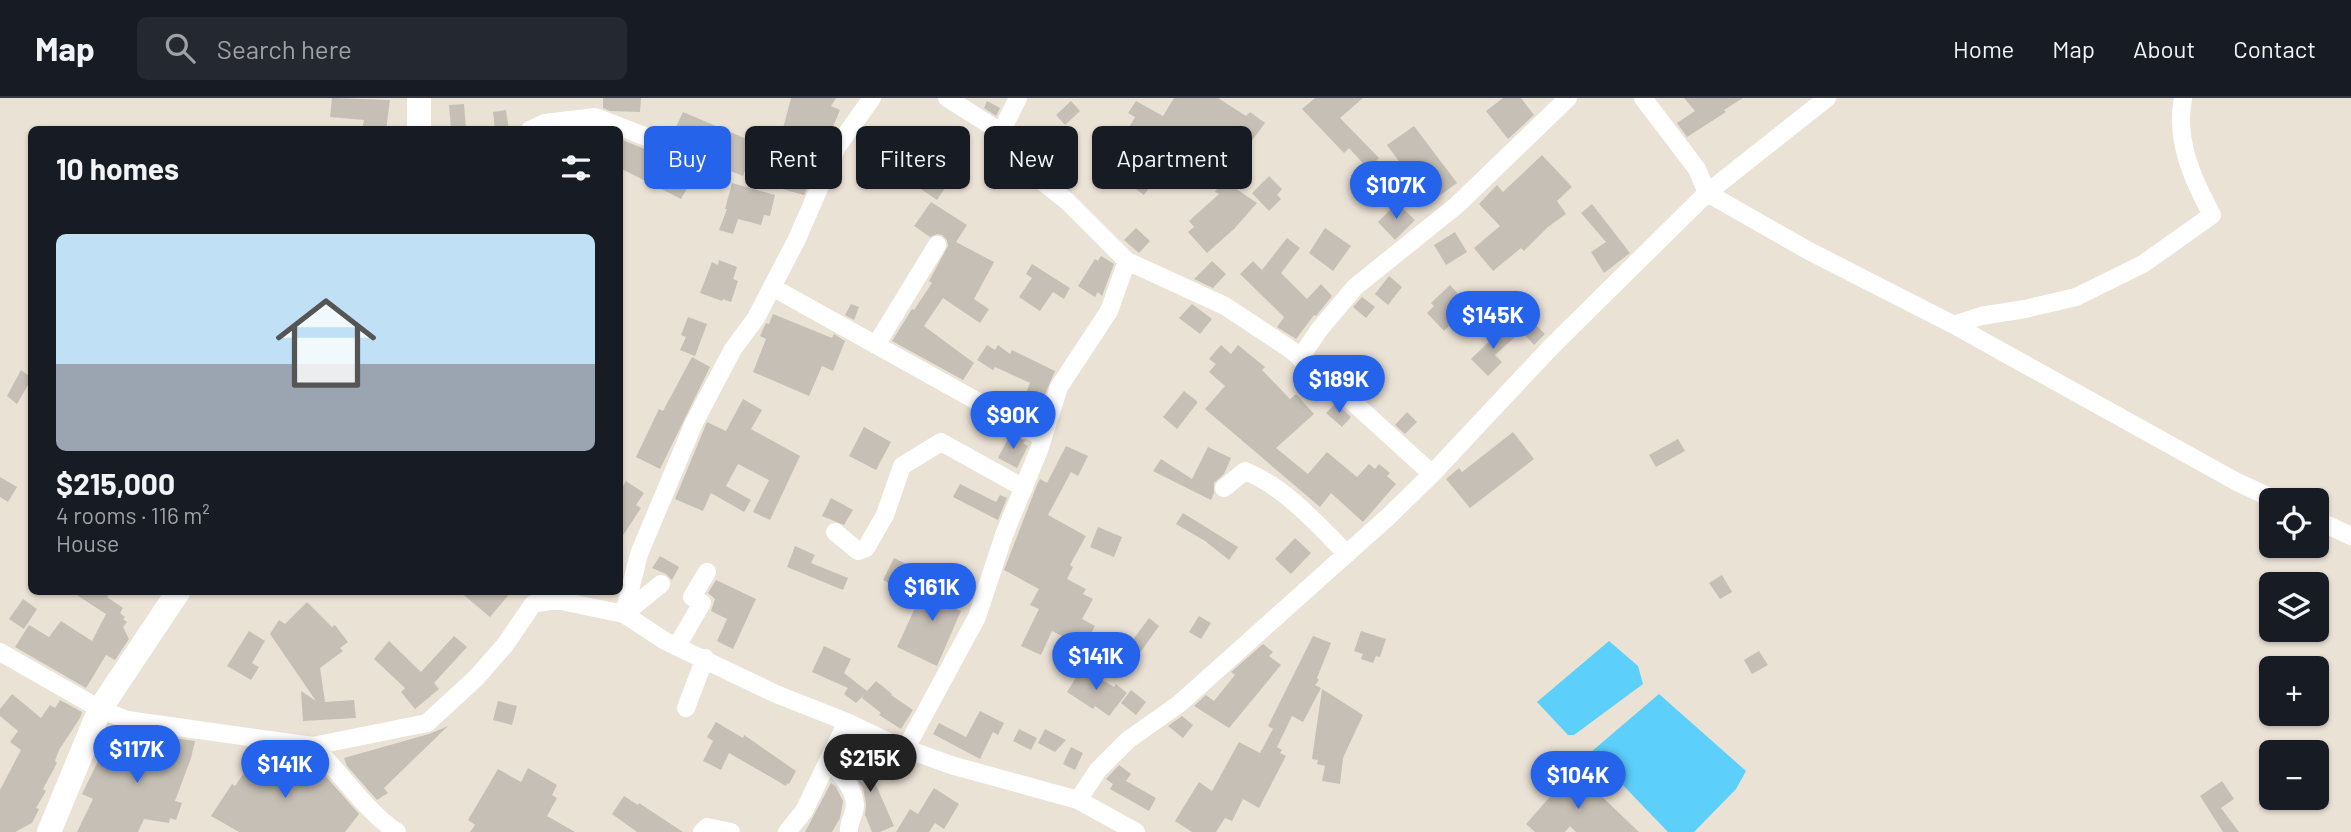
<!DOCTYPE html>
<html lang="en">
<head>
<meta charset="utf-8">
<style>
  body { margin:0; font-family:Barlow,sans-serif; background:#242831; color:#f1f3f6; height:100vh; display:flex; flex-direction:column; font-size:26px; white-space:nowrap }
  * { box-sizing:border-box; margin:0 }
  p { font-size:23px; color:#9ea1a6 }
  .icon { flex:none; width:38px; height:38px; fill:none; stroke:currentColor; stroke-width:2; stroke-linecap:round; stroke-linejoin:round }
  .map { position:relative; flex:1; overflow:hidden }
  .side { position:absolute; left:28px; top:28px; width:595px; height:469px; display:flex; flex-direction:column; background:#171b24; border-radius:10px; box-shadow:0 2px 5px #0004 }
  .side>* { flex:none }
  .guide { position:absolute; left:644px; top:28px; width:665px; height:63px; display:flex; gap:14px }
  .tools { position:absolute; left:2259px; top:390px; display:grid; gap:14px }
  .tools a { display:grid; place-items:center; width:70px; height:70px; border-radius:10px; background:#171b24; box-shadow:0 2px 5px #0004; font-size:35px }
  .price { position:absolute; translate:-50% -60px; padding:0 16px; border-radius:24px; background:#2563eb; color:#fff; font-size:23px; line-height:46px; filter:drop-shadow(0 2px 4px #0008) }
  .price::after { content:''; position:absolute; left:50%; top:42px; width:21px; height:16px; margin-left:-10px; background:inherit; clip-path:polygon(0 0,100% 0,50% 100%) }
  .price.selected { background:#222; color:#fff }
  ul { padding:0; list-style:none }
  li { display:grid; align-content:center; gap:14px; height:371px; padding:0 28px }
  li+li { border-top:2px solid #363941 }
  li span { display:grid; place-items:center; height:217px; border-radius:10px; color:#555 }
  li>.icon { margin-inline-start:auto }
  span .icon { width:126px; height:126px; fill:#fffc; stroke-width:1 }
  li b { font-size:30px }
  h2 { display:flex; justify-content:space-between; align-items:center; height:84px; padding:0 28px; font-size:30px }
  .chip { padding:0 24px; border-radius:10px; background:#171b24; box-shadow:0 2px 5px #0004; font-size:24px; line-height:63px }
  .chip.selected { background:#2563eb; color:#fff }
  header { display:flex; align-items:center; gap:42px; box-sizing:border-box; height:98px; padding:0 35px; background:#171b24; border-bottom:2px solid #363941 }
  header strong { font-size:33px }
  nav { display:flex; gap:38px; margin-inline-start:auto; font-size:24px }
  .search { width:490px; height:63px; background:#242831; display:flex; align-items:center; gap:18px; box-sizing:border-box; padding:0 24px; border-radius:10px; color:#9ea1a6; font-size:26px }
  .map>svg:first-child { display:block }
</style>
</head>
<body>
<header>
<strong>Map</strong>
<div class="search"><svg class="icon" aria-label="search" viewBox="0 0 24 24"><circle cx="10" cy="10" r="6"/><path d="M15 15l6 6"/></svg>Search here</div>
<nav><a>Home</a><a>Map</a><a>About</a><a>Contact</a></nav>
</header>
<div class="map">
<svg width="2351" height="734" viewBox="0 0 2351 734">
  <rect width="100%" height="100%" fill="#ebe2d6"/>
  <!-- water -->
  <path fill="#5ccffa" d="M1609,543l29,25 5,18 -69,51h-6l-31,-33z
    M1659,596l87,77 -10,18 -42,43h-26l-77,-80z"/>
  <!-- building -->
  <path fill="#c6bfb6" d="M332,0l58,2 -4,30h-24l2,-10 -34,-3z
    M603,0h38l-1,14 -30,-1 -7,-3z
    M791,0h45l-5,8 9,4 -36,85 -29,-8 15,-35 -12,-5z
    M1174,0h44l28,18 4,-4 15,11 -39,53 -27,-18 -19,31 -22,-14 -14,20 -25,-18 -3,5 -13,-9 12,-18 -1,-1 21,-37 -7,-4 8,-12 27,15z
    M1315,0h48l-23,20 39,40 -11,11 -19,-21 -5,5 -42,-44z
    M1503,0h18l13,17 -26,24 -22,-28z
    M1684,0h59l-19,12 2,2 -39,25 -10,-14 18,-12z
    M987,3l13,7 -4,8 -12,-8z
    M1071,3l9,10 -15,14 -9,-10z
    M464,6l2,26h-15l-2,-25z
    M506,12l3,20h-14l-2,-18z
    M683,14l73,31 -13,33 -40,-16 -22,39 -61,-31v-29l62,25 13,-29 -19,-8z
    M1414,28l43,57 -22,16 -26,-35 -5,4 -17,-23z
    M928,39l18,13 -2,4 16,12 -23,34 -41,-28 14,-20 5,4z
    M1038,42l11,8 -12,15 -11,-8z
    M1542,57l30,32 -15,14 9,13 -18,13 -24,24 -3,-3 -28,23 -19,-23 26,-22 -21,-22 18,-19 6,7z
    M1269,78l13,13 -5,6 4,4 -12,12 -17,-18z
    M1223,82l34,23 -23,26 -27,24 -19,-21 6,-5 -5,-6 30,-27 -4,-2z
    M732,85l43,12 -5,21 -6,-1 -3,10 -23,-6 -5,15 -14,-4 8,-21h-2z
    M931,104l36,23 -11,17 38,20 -20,37 15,10 -9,14 -37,-25 -19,28 50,37 -11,17 -71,-39 20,-32 2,1 18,-27 -3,-2 19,-35 -1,-6 -5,-5 -5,-1 -7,3 -16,-11z
    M1397,105l18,17 -20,20 -17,-18z
    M1592,106l38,49 -26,20 -13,-21 15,-10 -25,-29z
    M1136,130l14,13 -11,12 -15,-13z
    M1325,130l26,18 -18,25 -24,-18z
    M1455,134l12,20 -21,13 -12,-20z
    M1287,140l13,10 -19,25 26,26 14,-15 11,12 -16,20 -2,-1 -18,24 -19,-12 7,-10 -44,-43 13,-13 9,9z
    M1101,158l13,8 -12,32 -4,-4 -3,5 -17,-11 17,-27 3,2z
    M719,162l18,7 -4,12 5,2 -7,21 -8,-3 -1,2 -22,-8 12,-31 6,3z
    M1212,163l14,13 -13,14 -19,-9z
    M1032,166l38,24 -6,11 -11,-7 -13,19 -21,-14 13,-19 -6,-4z
    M1389,178l13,11 -14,18 -13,-11z
    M1450,187l19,21 -25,25 -17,-18 7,-7 -3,-3z
    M1362,199l13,10 -9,11 -13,-11z
    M851,206l8,3 -5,13 -9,-5z
    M1192,206l20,15 -12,15 -21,-16z
    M773,216l59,24 2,-4 11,7 -12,30 -11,-5 -13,30 -56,-24 13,-33 -6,-3 6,-13 3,1z
    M688,219l19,7 -12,32 -15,-6 6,-13 -5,-2z
    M1533,224l12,12 -11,11 -12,-13z
    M1506,227l10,11 -21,19 7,7 -14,14 -17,-17z
    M987,247l8,5 3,-5 12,9 2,-4 43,21 -21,49 -16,-9 12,-28 -35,-16 -2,3 -16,-10z
    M1221,247l10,9 7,-9 27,22 -3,3 28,29 6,-5 18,20 -38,34 32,26 19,-22 30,25 12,-13 6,5 4,-5 11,9 -3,3 9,8 -33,38 -32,-29 -11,14 -115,-98 20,-23 -16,-14 7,-8 -7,-5z
    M692,259l18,10 -50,102 -24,-12 23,-48 4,2z
    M1354,259l8,7 10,15 -11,8 -6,-10 -4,5 -10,-9z
    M21,272l11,8 -15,26 -10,-8z
    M1184,293l14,11 -21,27 -14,-12z
    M743,301l19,11 -11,19 49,27 -30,64 -17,-8 16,-32 -31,-16 -12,22 25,14 -7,12 -33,-19 -8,18 -28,-12 32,-77 19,9z
    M1336,305l15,14 -9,10 -16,-14z
    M1407,314l10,10 -12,12 -10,-9z
    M864,329l27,15 -15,28 -27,-14z
    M1513,334l21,27 -64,49 -24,-29 13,-11 3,4z
    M1011,335l14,8 -2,2 5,3 -11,22 -19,-10z
    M1678,341l7,12 -29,16 -7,-12z
    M1066,348l22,10 -10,20 -7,-4 -23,43 38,21 -16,29 3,2 -6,12 19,10 -3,5 10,5 -11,20 13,7 -11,21 -32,-16 -11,24 -20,-9 18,-37 -9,-4 9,-16 -35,-19 33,-85 3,-6 7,4z
    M1208,349l23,11 -7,16 -10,9v10l-3,7 -58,-29 8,-12 31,20z
    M0,379l17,10 -9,15 -8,-5z
    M626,383l18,12 -8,12 5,3 -21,32v-49z
    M960,386l36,18 4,-7 7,3 -9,22 -45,-23z
    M831,400l22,12 -9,15 -22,-9z
    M1183,415l55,34 -9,13 -24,-19 -29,-17z
    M1098,429l24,10 -8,20 -24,-10z
    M1295,440l16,15 -20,21 -16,-15z
    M795,448l20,9 -4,8 37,15 -5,12 -56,-23z
    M660,458l19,11 -7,13 -6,-6 -14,-6z
    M894,460l17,8 -10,23 -18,-9z
    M1722,477l10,17 -12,7 -11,-16z
    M934,480l28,13 -8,17 7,3 -24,55 -40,-19 25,-54 4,2z
    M716,482l40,19 -23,50 -16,-8 10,-22 -16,-8 4,-12 -7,-6z
    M72,494h39l-4,5 16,11 -3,5 5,4 -2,2 4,3 -4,5 6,12 -14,21 -9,-5 -20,33 -71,-41 14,-22 20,12 12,-16 31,20 14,-27z
    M460,494h51l-21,25z
    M23,501l14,10 -13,20 -15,-10z
    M307,504l25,25 3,-2 13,17 -8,6 3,3 -23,17 5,34 29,-2 2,18 -53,3 -2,-30 15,10 -46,-67 9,-14 6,4z
    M1199,518l12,7 -10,16 -12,-7z
    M1149,520l10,8 -27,38 -11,-8z
    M249,533l16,10 -13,22 7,4 -8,13 -24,-14z
    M1361,533l25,8 -6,18 -4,-1 -3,7 -12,-4 2,-5 -9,-3z
    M454,538l13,11 -33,36 5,6 -24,20 -14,-17 4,-4 -31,-29 15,-18 32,31z
    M1313,538l18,7 -14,35 2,2 -4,5 6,3 -18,34 -11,-6 -15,31 5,3 -2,3 6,3 -27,52 -16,-9 -11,22 -7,-3 -9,14h-24l-17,-11 24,-39 13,9 27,-49 21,11 13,-24 -5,-3z
    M1263,546l10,8 -4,4 12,9 -52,63 -35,-22 12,-11 8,6 21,-26 -4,-3z
    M824,548l27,13 -7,14 23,18 9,-10 16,13 -1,1 22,15 -12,19 -22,-14 2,-2 -19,-15 2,-3 -8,8 -12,-9 4,-6 -36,-16z
    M1759,553l9,14 -16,9 -8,-14z
    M1082,570l32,19 2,-3 11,9 -18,23 -14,-10 -2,3 -26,-17z
    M1322,591l41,26 -20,43 -3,26 -18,-3 3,-15 -8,-2 1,-4 -6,-1z
    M1131,592l15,12 -10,13 -15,-12z
    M12,596l29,24 9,-13 5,3 5,-8 22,12 -2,6 -21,32 -4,11 2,2 -14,26 3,2 -10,17 3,1 -7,14 -17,9h-15v-42l21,-40 -11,-8 8,-11 -18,-15v-7z
    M498,603l19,5 -5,19 -19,-5z
    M980,613l24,12 -6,12 -5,-3 -13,27 -47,-25 6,-11 27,14z
    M1182,618l11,9 -10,13 -15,-12z
    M716,624l27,16 1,-3 52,36 -7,13 -2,-1 -1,3 -57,-33 -8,17 -18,-9 10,-20 -6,-4z
    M448,628l-64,62 4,5 -11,7 -30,-34 -3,-8 85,-24z
    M1019,631l18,9 -6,12 -18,-9z
    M1045,631l21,11 -11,12 -17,-9z
    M132,634l63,9 -4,17 -16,43 7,2 -6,17 -6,-2 -1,5 -25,-4 -6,13h-61l16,-33 -11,-5 21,-43 18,9 4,-11 5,1z
    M1071,649l12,6 -8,17 -12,-6z
    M260,652l26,17 8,-12 8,1 12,7 45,51 -14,18h-106l-28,-16 21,-32 3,2z
    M861,653l33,75 -14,6h-8l-7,-17 1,-11 -3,-16 -20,-29z
    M1119,667l12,9 -5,7 30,17 -7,13 -39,-22 3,-5 -7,-5z
    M528,670l29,17 -5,10 5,3 -10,18 28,16h-105l5,-7 -7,-5 30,-51 23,13z
    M1577,675l62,59h-63l-6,-6 -5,6h-30l-9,-8 44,-50 3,3z
    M2222,683l12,18 -13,9 18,24h-16l-23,-36z
    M831,685l5,4 7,14 -3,17 -8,14h-27z
    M934,690l25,16 -15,25 -9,-6 -6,9h-33l14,-23 8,5z
    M624,698l14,9 1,-2 44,29h-46l-25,-18z"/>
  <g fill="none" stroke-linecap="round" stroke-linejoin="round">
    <!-- street -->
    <path stroke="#fff" stroke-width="18" d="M947,0l54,34 15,29 51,40 60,60 98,45 65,43 53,44 89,81
      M1643,0l54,71 10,24 102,58 145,74
      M2183,0c-8,42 9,80 29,117l-69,49 -67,33 -51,12 -44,7 -27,9 283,157 39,18
      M530,32l15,-7 50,-6 75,29
      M1001,34l17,-34
      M772,189l271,151
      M876,247l61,-100
      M1300,260l19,-28 36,-43 102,-82 111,-107
      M1224,390l21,-17c40,16 72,53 102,83
      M2317,422l34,16
      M835,434l23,19 8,-3 19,-33 17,-49 39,-24 83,46
      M624,516l15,-60 55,-131 39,-74 23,-31 16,-31 25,-48 40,-92 35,-49
      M624,516l37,-30
      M677,548l25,-43 -10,-6 15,-25
      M0,554l100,57 27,11 186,26c30,28 50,63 84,86
      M686,610l19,-50
      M313,648l114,-23 49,-45 29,-33 28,-41 23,-4 68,14 41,27 111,53 71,28
      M906,650l71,-131 27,-82 35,-85 20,-63 50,-76 18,-50
      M829,664c10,9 26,27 26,43 0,9 -7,17 -6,27
      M1078,702l20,-30 30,-30 51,-36 210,-188 43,-42 119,-127 156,-154 120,-95
      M702,734l5,-5 24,5
      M787,734l17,-21 43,-89 46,22 58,21 127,35 58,32"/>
    <!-- secondary -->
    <path stroke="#fff" stroke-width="24" d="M419,32v-32
      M49,734l51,-123 78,-117"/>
  </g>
</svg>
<div class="tools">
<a><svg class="icon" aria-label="locate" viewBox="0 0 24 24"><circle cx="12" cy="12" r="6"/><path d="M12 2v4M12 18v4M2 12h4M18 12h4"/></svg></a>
<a><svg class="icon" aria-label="layers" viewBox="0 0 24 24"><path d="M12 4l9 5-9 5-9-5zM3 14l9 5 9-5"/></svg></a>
<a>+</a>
<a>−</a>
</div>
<b class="price" style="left:1396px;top:123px">$107K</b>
<b class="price" style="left:1493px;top:253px">$145K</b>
<b class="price" style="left:1339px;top:317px">$189K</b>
<b class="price" style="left:1013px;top:353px">$90K</b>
<b class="price" style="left:932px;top:525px">$161K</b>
<b class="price" style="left:1096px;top:594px">$141K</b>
<b class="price" style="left:137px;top:687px">$117K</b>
<b class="price selected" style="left:870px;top:696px">$215K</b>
<b class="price" style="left:285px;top:702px">$141K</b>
<b class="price" style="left:1578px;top:713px">$104K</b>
<div class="guide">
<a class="chip selected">Buy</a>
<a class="chip">Rent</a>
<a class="chip">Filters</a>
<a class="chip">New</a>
<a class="chip">Apartment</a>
</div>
<section class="side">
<h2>10 homes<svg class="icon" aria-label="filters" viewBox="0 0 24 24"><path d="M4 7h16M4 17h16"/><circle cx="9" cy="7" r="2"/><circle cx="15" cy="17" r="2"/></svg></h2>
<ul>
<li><span style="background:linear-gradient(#bfe0f5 60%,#9aa5b1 0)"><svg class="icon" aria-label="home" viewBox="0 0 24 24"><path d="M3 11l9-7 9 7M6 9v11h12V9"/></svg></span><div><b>$215,000</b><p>4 rooms · 116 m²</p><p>House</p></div></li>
</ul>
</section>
</div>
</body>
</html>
